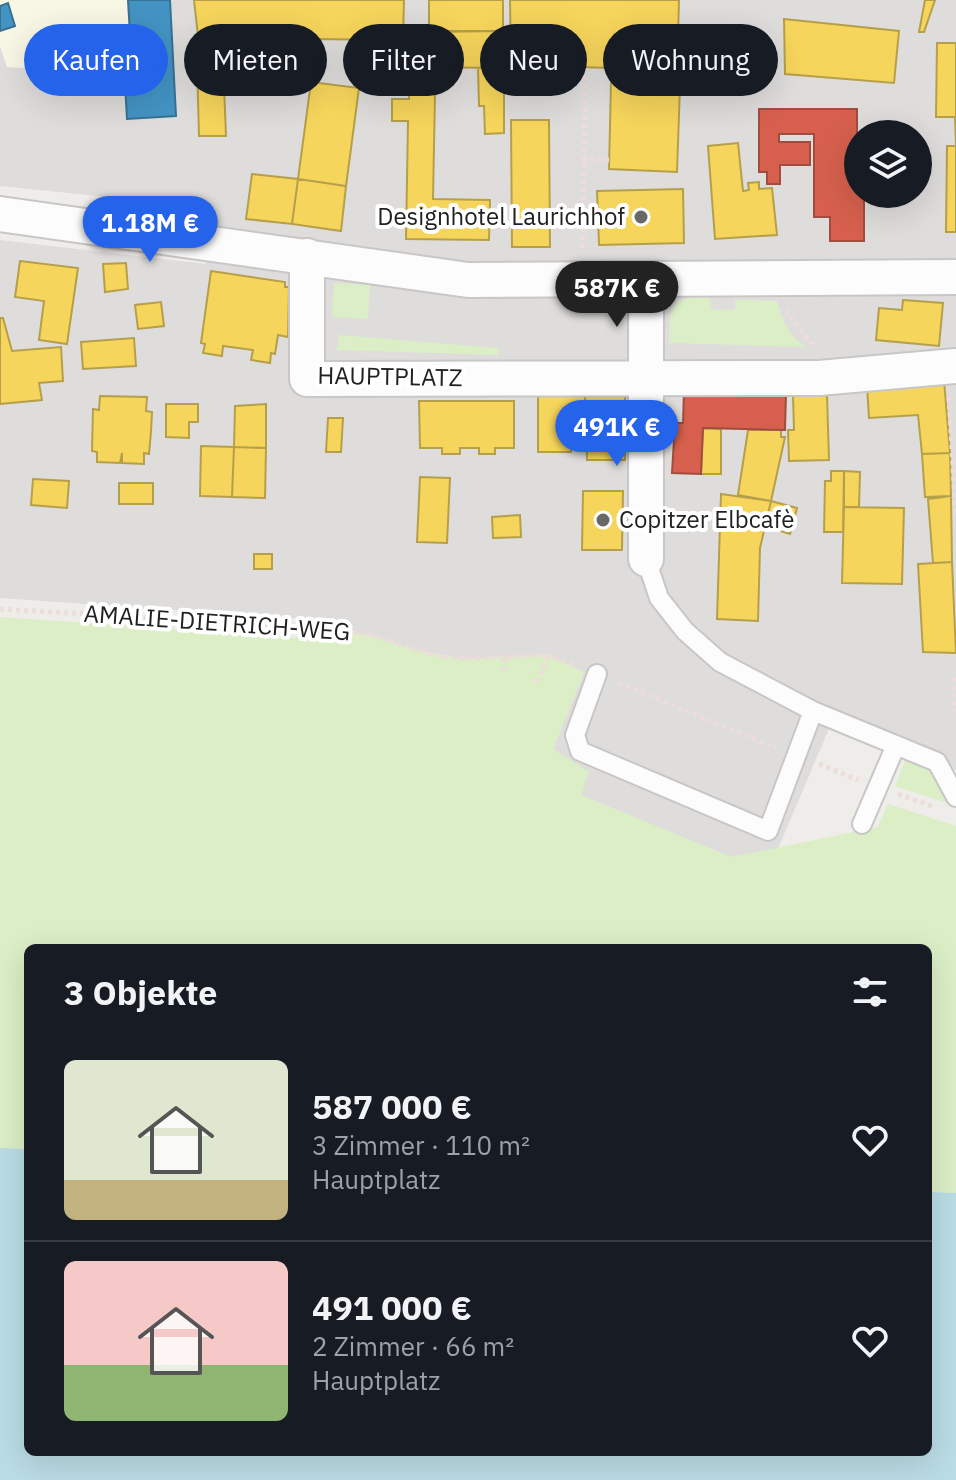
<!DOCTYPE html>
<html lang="de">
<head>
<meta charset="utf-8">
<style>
  body { margin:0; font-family:"IBM Plex Sans",sans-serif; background:#242831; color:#f1f3f6; height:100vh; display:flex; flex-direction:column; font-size:30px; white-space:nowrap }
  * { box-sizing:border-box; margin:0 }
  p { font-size:26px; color:#9ea1a6 }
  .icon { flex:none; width:44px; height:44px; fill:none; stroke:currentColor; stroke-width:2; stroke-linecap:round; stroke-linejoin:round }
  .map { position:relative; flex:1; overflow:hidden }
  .side { position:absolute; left:24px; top:944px; width:908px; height:512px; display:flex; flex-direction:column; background:#171b24; border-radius:12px; box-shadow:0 8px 32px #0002 }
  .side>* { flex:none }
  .top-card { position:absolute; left:24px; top:24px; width:908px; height:72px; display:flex; gap:16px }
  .fabs { position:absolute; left:844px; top:120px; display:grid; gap:16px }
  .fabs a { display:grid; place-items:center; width:88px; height:88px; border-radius:50%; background:#171b24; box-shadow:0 8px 32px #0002; font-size:40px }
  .price { position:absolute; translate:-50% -68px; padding:0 18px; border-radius:28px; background:#2563eb; color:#fff; font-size:26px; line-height:52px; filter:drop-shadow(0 2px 4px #0008) }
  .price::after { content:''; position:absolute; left:50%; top:48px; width:24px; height:18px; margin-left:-12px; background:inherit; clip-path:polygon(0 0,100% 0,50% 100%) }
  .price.current { background:#222; color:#fff }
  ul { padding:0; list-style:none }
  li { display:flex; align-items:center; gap:24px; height:200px; padding:0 40px }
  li+li { border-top:2px solid #363941 }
  li span { display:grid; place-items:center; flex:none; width:224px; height:160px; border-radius:12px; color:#555 }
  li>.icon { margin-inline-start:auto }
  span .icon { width:96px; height:96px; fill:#fffc; stroke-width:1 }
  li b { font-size:34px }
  h2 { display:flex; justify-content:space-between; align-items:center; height:96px; padding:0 40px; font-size:34px }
  .chip { padding:0 28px; border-radius:36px; background:#171b24; box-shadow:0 8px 32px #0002; font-size:28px; line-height:72px }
  .chip.current { background:#2563eb; color:#fff }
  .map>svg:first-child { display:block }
</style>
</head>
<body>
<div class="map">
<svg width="956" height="1480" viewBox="0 0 956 1480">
  <rect width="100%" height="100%" fill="#efedea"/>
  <!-- residential -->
  <path fill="#dedddb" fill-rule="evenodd" d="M127,0h829v770l-125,-46 -54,127 -46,6 -151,-62 -27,-46 31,-77 -36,-17 -83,4 -48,-8 -47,-16 -66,-9 1,-7 -305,-21v-358l206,24 9,-56 -215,-22v-140l7,21 105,4v-27l17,-3zM858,134h60v60h-60z"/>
  <!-- education -->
  <path fill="#f8f7e6" d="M0,0h127l2,42 -17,2v28l-105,-5 -7,-21z"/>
  <!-- grass -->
  <path fill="#dbeec6" d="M334,283l36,2 -2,34 -36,-2z
    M696,297l14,1 1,11 24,1v-10l42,1c6,19 11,36 30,46l-138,-4 1,-27 7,-15z
    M339,335l160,13 -1,7 -161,-5z
    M0,617l301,21 3,-12 66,9 47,16 48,8 83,-4 36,17 -31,77 36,23 -8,23 150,62 147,-30 10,-23 68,22v367l-28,-1v-244h-900v201l-28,-1z
    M908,753l22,8 20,43 -55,-18z"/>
  <!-- water -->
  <path fill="#badce5" d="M0,1148l28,1v303h900v-260l28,1v287h-956z"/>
  <!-- homes -->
  <path fill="#f6d55c" stroke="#b69f4a" stroke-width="2" d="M194,0h210l-1,40 -98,-1 -106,6z
    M429,0h74v31l-74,1z
    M510,0h169l-2,70 -166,-5z
    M925,0h10l-11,32h-5z
    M784,19l115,12 -5,52 -109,-9z
    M414,31h89l1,37 -95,-1z
    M937,43h19v103l-1,-29h-19z
    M223,61l3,75h-27l-2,-74z
    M409,67l27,1 -1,26h-26z
    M478,68h26v65l-19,1 -1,-28h-5z
    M311,82l48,6 -13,98 -48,-7z
    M611,82l69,4 -3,86 -68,-3z
    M409,94h26l-2,105 57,1 -1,40 -83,-1 2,-118h-16v-22h17z
    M511,120h38l1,127h-38z
    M738,143l5,48 6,-1 -1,-7 11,-1v7l13,-1 5,47 -62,4 -7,-93z
    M947,146h9v86h-10z
    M252,174l46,5 -6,45 -46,-5z
    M298,179l48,7 -5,45 -49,-7z
    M683,189l1,54 -85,2 -2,-54z
    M20,261l58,7 -11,76 -28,-4 5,-39 -29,-4z
    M126,263l2,26 -23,3 -2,-28z
    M211,271l74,11v5h4l-1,50 -10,-2 -3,19 -4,-1 -1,10 -19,-3 2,-10 -30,-4 -1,10 -19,-3 2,-9 -4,-1z
    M903,300l40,3 -4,43 -63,-6 3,-32 23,2z
    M161,302l3,24 -26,3 -3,-24z
    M0,318h3l9,33 49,-4 2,34 -24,2 3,17 -42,4z
    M134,338l2,28 -53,3 -2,-27z
    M944,380l6,73 -28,1 -4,-39 -49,3 -2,-32z
    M585,392h40v68h-38z
    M538,394h47v48h-14v10h-33z
    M827,395l2,65 -40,1 -1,-31h6l-1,-34z
    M100,396l47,1 -1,14 6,1 -1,20 -2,22 -5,-1v11l-22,-1v-10l-2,10 -23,-1v-10l-5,-1 1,-42 6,1z
    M419,401h95v47h-19v6h-16v-6h-19v6h-18v-6h-22z
    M166,404h32v18h-9v16l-23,-1z
    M266,404v44l-32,-1 1,-41z
    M328,418h15l-2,34h-15z
    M703,428l18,1v45h-20z
    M748,430h33v7h4l-14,64 -33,-6z
    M201,446l33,1 -2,50 -32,-1z
    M234,447l32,1 -1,50 -33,-1z
    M950,453l1,43 -26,1 -3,-43z
    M831,471h13l-1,61h-19l1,-51h6z
    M844,471l16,1 -1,35h-15z
    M420,477l30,1 -3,65 -30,-1z
    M33,479l36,2 -2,27 -36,-3z
    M119,483h34v21h-34z
    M583,491h40l-1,59h-40z
    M721,494l50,7 -11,47 -2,73 -41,-2z
    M951,496l1,66 -19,1 -5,-64z
    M771,501l26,7 -7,26 -25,-8z
    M844,507l60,1 -2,76 -60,-1z
    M520,515l1,22 -28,1 -1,-21z
    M254,554h18v15h-18z
    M952,562l4,91 -33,-1 -5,-88z"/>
  <!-- shops -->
  <path fill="#d6604d" stroke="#a04d40" stroke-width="2" d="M759,109h98v85h7v47h-34v-24h-16v-83h-35v8h31v23h-30v19h-13v-12h-8z
    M684,391l102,2 -1,37 -82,-2 -2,46 -29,-1 3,-50h8z"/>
  <!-- schools -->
  <path fill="#4393c3" stroke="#397192" stroke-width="2" d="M128,0h42l6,116 -49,3 -2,-35h8z
    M8,3l7,23 -15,5v-25z"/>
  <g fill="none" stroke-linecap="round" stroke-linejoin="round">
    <defs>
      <path id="service" d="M646,559l13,39 26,33 35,31 93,49 124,51 19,35
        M597,674l-22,61 5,16 188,80 45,-120
        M862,824l34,-79"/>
      <path id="minor" d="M0,214l468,66 488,-3
        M307,256v123l512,-1 137,-12
        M646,280v279"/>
    </defs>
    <!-- service casing -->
    <use href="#service" stroke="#c8c7c6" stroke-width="22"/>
    <!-- minor casing -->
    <use href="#minor" stroke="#c8c7c6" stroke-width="38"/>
    <!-- path -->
    <path stroke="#ecdcda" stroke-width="5" stroke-dasharray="4 4" stroke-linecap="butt" d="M583,159l26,1
      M583,248l2,-181
      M786,310l27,36
      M949,397l7,119
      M0,609l331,19 39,7 64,20 31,4 83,-4 28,11
      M504,671l1,-13
      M956,678l-4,14 4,19
      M536,682l12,-26
      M619,683l157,65
      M819,764l39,16
      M898,794l36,13"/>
    <!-- service -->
    <use href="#service" stroke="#fdfcfc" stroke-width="18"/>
    <!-- minor -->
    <use href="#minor" stroke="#fdfcfc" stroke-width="34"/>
  </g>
  <!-- markers -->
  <g fill="#696867" stroke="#fff" stroke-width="3">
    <circle cx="641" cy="217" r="8"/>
    <circle cx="603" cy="520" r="8"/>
  </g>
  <g text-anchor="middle" stroke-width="8" stroke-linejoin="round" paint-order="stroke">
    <!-- poi labels -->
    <g font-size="24" fill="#212121" stroke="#fff" text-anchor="end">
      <text x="625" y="225">Designhotel Laurichhof</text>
      <text x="619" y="528" text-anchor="start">Copitzer Elbcafè</text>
    </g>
    <!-- street labels -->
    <g font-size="24" fill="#212121" stroke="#fff">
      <text transform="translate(390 377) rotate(1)" y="8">HAUPTPLATZ</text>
      <text transform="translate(217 623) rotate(4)" y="8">AMALIE-DIETRICH-WEG</text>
    </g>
  </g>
</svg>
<div class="fabs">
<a><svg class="icon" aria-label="layers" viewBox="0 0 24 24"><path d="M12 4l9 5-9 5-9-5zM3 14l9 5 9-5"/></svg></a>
</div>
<b class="price" style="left:150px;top:264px">1.18M €</b>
<b class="price current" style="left:617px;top:329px">587K €</b>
<b class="price" style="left:617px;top:468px">491K €</b>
<div class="top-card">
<a class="chip current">Kaufen</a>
<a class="chip">Mieten</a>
<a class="chip">Filter</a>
<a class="chip">Neu</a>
<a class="chip">Wohnung</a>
</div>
<section class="side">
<h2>3 Objekte<svg class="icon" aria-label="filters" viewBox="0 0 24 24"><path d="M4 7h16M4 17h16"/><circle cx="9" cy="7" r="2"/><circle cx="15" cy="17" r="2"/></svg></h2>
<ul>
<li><span style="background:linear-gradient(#dfe7d0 75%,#c2b280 0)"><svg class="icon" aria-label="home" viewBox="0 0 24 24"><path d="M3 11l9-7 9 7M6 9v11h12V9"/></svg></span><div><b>587 000 €</b><p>3 Zimmer · 110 m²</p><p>Hauptplatz</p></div><svg class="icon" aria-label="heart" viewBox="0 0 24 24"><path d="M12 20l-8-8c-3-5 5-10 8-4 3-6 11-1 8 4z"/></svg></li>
<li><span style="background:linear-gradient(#f6c9c9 65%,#8fb573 0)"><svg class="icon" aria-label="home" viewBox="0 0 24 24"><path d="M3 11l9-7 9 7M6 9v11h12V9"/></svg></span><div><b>491 000 €</b><p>2 Zimmer · 66 m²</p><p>Hauptplatz</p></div><svg class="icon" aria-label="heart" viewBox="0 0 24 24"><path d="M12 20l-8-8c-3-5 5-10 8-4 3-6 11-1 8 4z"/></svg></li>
</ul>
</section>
</div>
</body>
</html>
